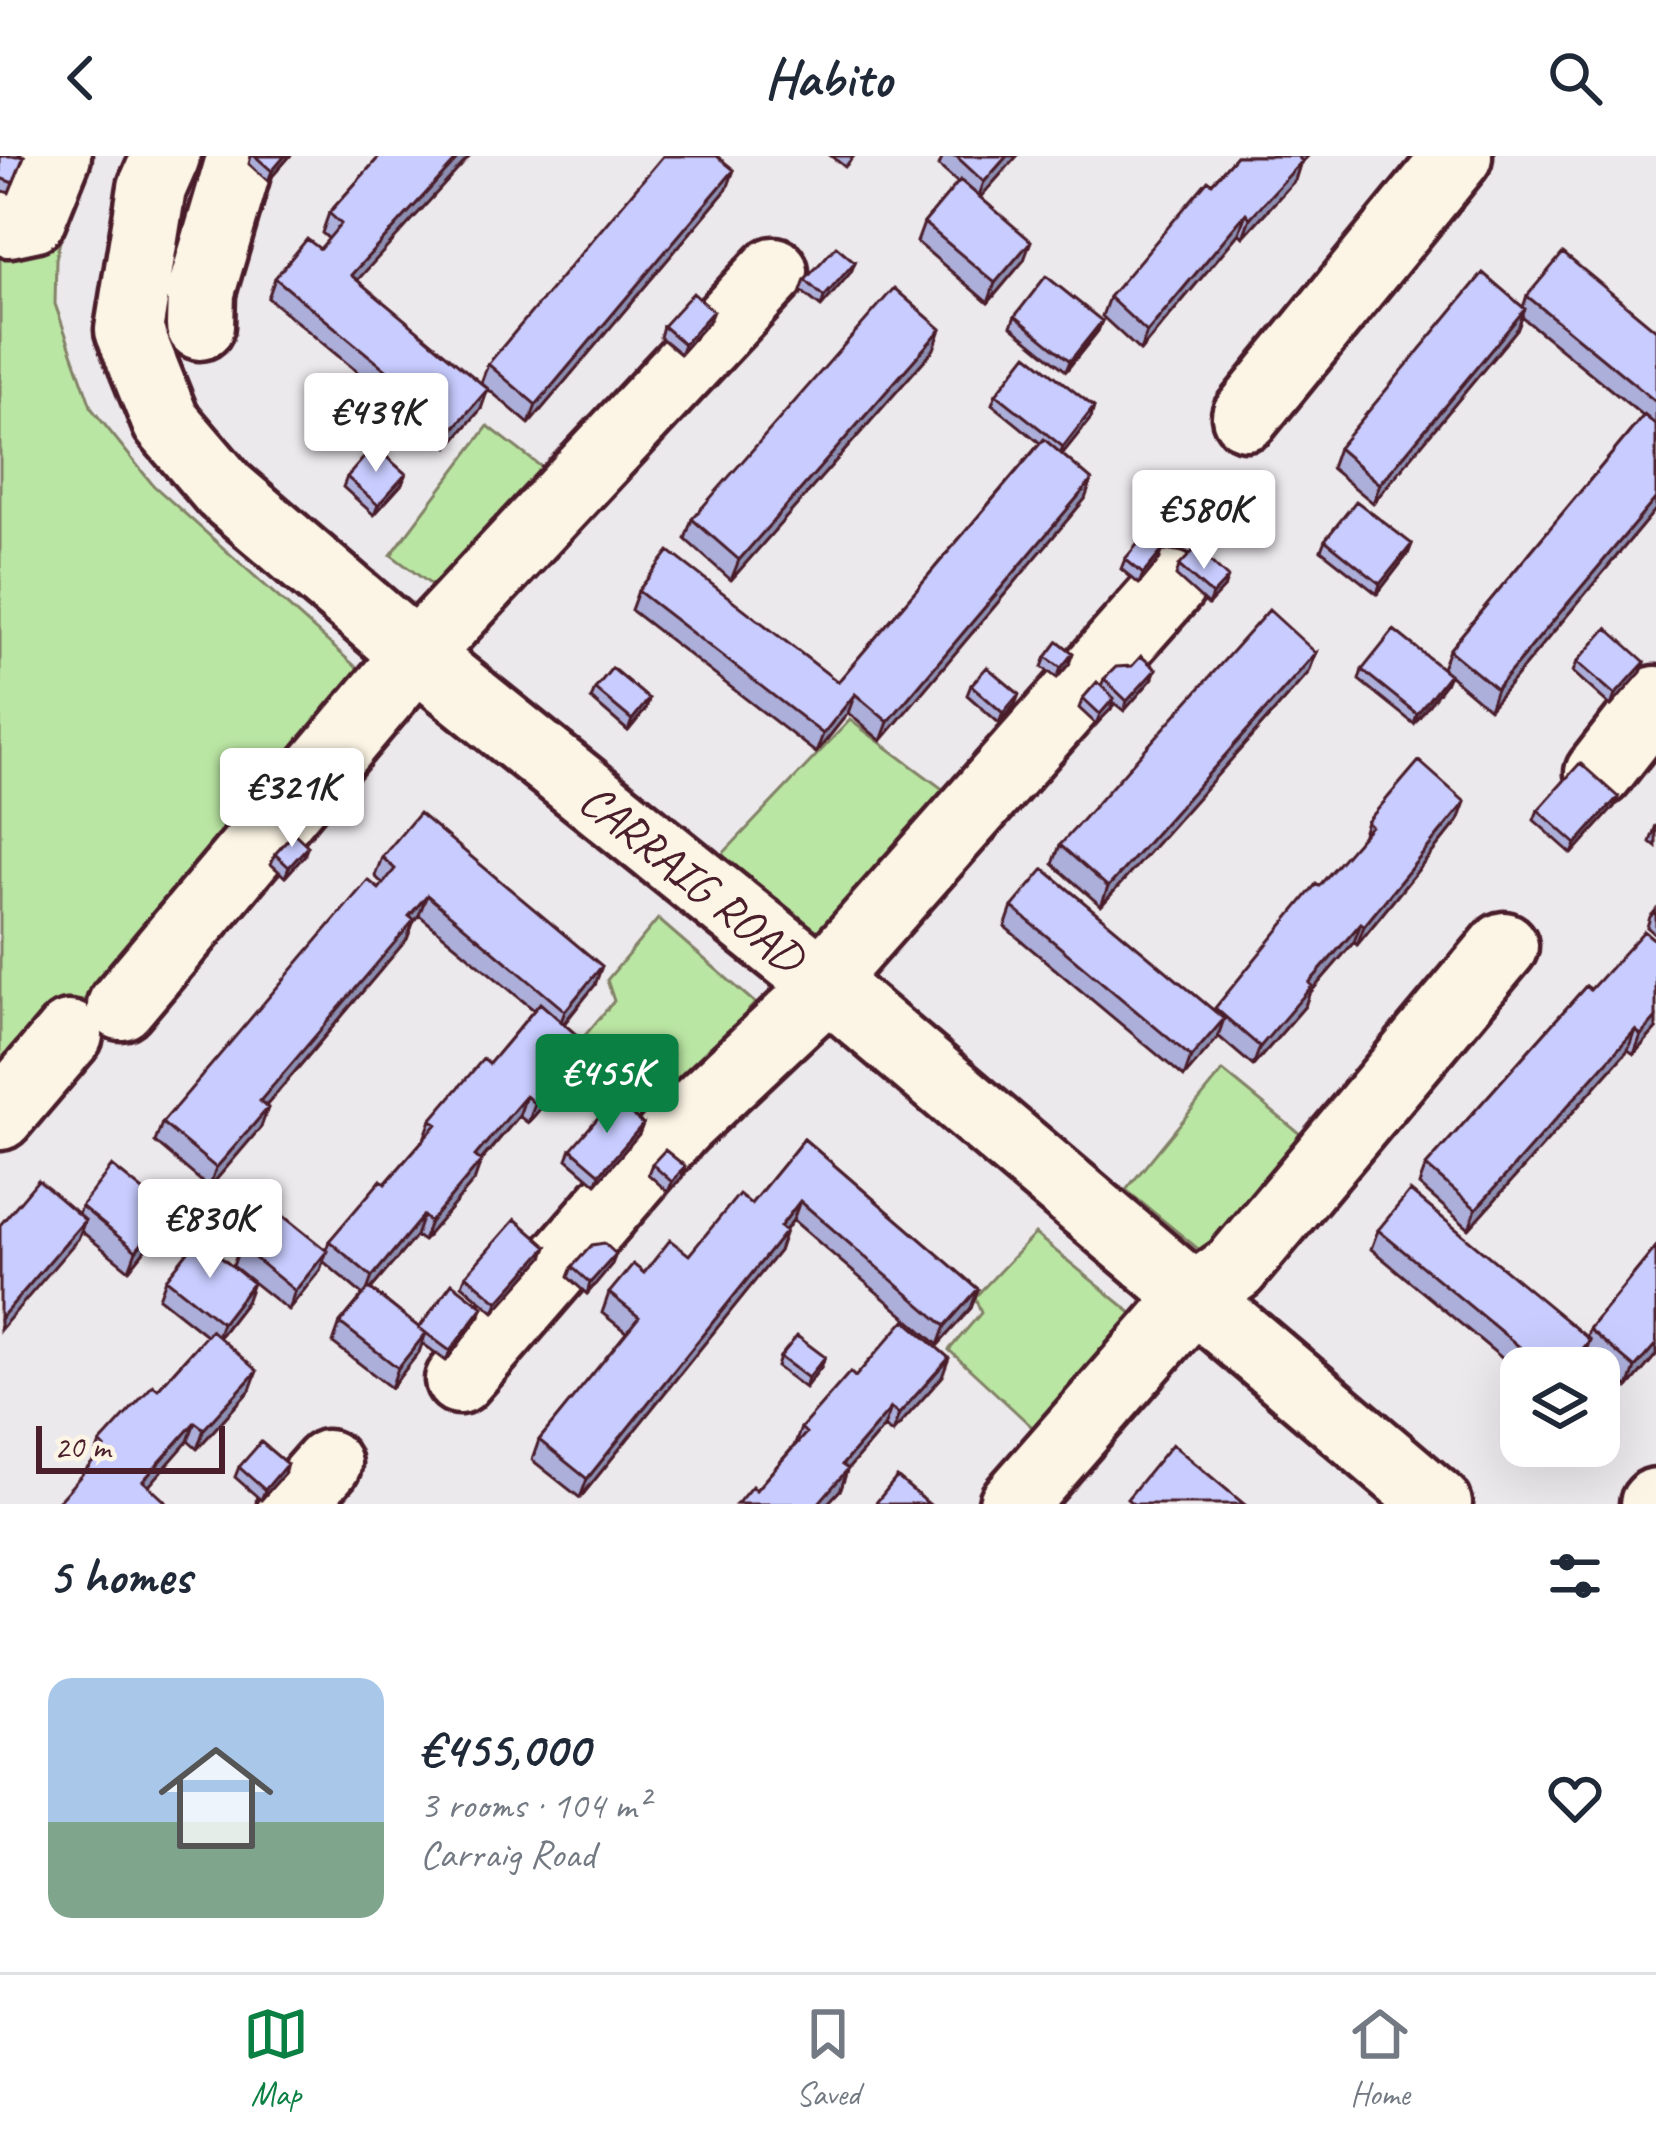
<!DOCTYPE html>
<html lang="en">
<head>
<meta charset="utf-8">
<style>
  body { margin:0; font-family:Caveat,sans-serif; background:#f2f2f3; color:#1f2937; height:100vh; display:flex; flex-direction:column; font-size:45px; white-space:nowrap }
  * { box-sizing:border-box; margin:0 }
  p { font-size:39px; color:#747a83 }
  .icon { flex:none; width:66px; height:66px; fill:none; stroke:currentColor; stroke-width:2; stroke-linecap:round; stroke-linejoin:round }
  .map { position:relative; height:1348px; overflow:hidden }
  .side { display:flex; flex-direction:column; background:#fff; flex:1 }
  .side>* { flex:none }
  .tools { position:absolute; left:1500px; top:1191px; display:grid; gap:24px }
  .tools a { display:grid; place-items:center; width:120px; height:120px; border-radius:24px; background:#fff; box-shadow:0 12px 48px #0002; font-size:60px }
  .scale { position:absolute; left:36px; bottom:30px; width:189px; box-sizing:border-box; padding-left:12px; border:6px solid #4a1f2b; border-top:0; font-size:33px; line-height:42px; white-space:nowrap; color:#4a1f2b; -webkit-text-stroke:9px #fcf5e5; paint-order:stroke }
  .price { position:absolute; translate:-50% -102px; padding:0 27px; border-radius:12px; background:#fff; color:#222; font-size:39px; line-height:78px; filter:drop-shadow(0 3px 6px #0008) }
  .price::after { content:''; position:absolute; left:50%; top:72px; width:36px; height:27px; margin-left:-18px; background:inherit; clip-path:polygon(0 0,100% 0,50% 100%) }
  .price.on { background:#0b8043; color:#fff }
  ul { padding:0; list-style:none }
  li { display:flex; align-items:center; gap:36px; height:300px; padding:0 48px }
  li+li { border-top:3px solid #e0e1e3 }
  li span { display:grid; place-items:center; flex:none; width:336px; height:240px; border-radius:24px; color:#555 }
  li>.icon { margin-inline-start:auto }
  span .icon { width:144px; height:144px; fill:#fffc; stroke-width:1 }
  li b { font-size:51px }
  h2 { display:flex; justify-content:space-between; align-items:center; height:144px; padding:0 48px; font-size:51px }
  header { display:flex; justify-content:space-between; align-items:center; height:156px; padding:0 48px; background:#fff; font-size:54px; font-weight:800 }
  .tab-bar { display:flex; justify-content:space-around; align-items:center; height:168px; border-top:3px solid #e0e1e3; background:#fff; font-size:33px; color:#747a83 }
  .tab-bar a { display:grid; justify-items:center; gap:6px }
  .tab-bar .on { color:#0b8043 }
  .map>svg:first-child { display:block }
</style>
</head>
<body>
<header><svg class="icon" aria-label="back" viewBox="0 0 24 24"><path d="M15 5l-7 7 7 7"/></svg>Habito<svg class="icon" aria-label="search" viewBox="0 0 24 24"><circle cx="10" cy="10" r="6"/><path d="M15 15l6 6"/></svg></header>
<div class="map">
<svg width="1656" height="1348" viewBox="0 0 1656 1348">
  <rect width="100%" height="100%" fill="#ece9ec"/>
  <filter id="ink" filterUnits="userSpaceOnUse"><feTurbulence type="fractalNoise" baseFrequency=".00833" numOctaves="2"/><feDisplacementMap in="SourceGraphic" scale="24" xChannelSelector="R" yChannelSelector="G"/><feConvolveMatrix kernelMatrix="1 2 1 2 8 2 1 2 1" color-interpolation-filters="sRGB"/></filter>
  <g filter="url(#ink)">
    <!-- green -->
    <path fill="#bae6a3" stroke="#828267" stroke-width="3" d="M62,76l-6,27 -1,45 37,105 61,76 222,199 -281,308 -94,70v-823l11,5z
      M488,270l73,56 -96,128 -74,-55z
      M850,564l102,76 -132,146 -104,-81z
      M658,763l97,84 -93,107 -81,-70 33,-39 -7,-21z
      M1223,915l88,72 -97,119 -88,-72z
      M1035,1078l109,89 -102,113 -93,-86 32,-37 -6,-16z"/>
    <g fill="none" stroke-linecap="round" stroke-linejoin="round">
      <defs>
        <g id="minor">
          <path id="s1" d="M166,0l-14,32 -23,142 37,92 58,68 192,165 412,331 610,518"/>
          <path d="M9,67l23,-5 25,-62"/>
          <path d="M200,170l1,-34 37,-126"/>
          <path d="M1246,260l212,-260"/>
          <path d="M1599,617l57,-73"/>
          <path d="M821,825l351,-396"/>
          <path d="M121,850l295,-351 358,-384"/>
          <path d="M0,960l69,-81"/>
          <path d="M459,1224l220,-254 149,-140"/>
          <path d="M292,1348l35,-40"/>
          <path d="M1013,1348l181,-207 41,-29 269,-322"/>
          <path d="M1654,1348l2,-2"/>
        </g>
      </defs>
      <!-- minor casing -->
      <use href="#minor" stroke="#4a1f2b" stroke-width="75"/>
      <!-- minor -->
      <use href="#minor" stroke="#fcf5e5" stroke-width="66"/>
    </g>
    <!-- wall -->
    <path fill="#acafda" stroke="#4a1f2b" stroke-width="3" d="M0,0h24l-15,37 -9,-3z
      M251,0h39l-22,25 -19,-17z
      M380,0h90l-113,124 124,129 -33,38 -180,-149 7,-20 45,-29 9,-10 -7,-6 7,-20z
      M831,0h23l-9,11z
      M943,0h74l-37,41 44,63 -36,43 -71,-61 7,-19 34,-40 -19,-17z
      M1236,0h72l-8,8 -5,16 -52,57 -4,-4 -99,118 -38,-35 7,-19z
      M727,33l-198,235 -48,-41 7,-19z
      M855,106l-4,10 -30,35 -20,-16 4,-11z
      M1527,140l129,34v179l-167,200 -40,-34 -4,9 -31,40 -55,-44 3,-10 80,-2 7,-18 194,-234 -121,-99 -4,11 -145,175 -42,-35 7,-20 185,-141z
      M1015,160l87,5 -4,10 -32,40 -55,-45z
      M709,165l-29,33 -20,-17 3,-11z
      M934,193l-203,231 -46,-41 7,-20z
      M996,238l95,24 -29,36 23,45 -204,242 -33,-28 -32,40 -185,-143 7,-19 200,91 202,-239 -48,-39z
      M406,318l-4,10 -28,31 -31,-28 4,-10z
      M1325,384l87,4 -4,10 -31,40 -56,-44z
      M1125,403l34,1 -20,24 -18,-15z
      M1179,410l45,22 -16,17 -32,-29z
      M1316,497l-7,19 -208,234 -48,-42 7,-19z
      M1046,501l23,7 -12,14 -15,-11z
      M1577,506h68l-4,10 -30,34 -38,-34z
      M1104,523h48l-28,32 -11,-9 -2,7 -15,15 -17,-16 4,-10 18,-12z
      M971,529l48,9 -4,10 -16,19 -32,-28z
      M595,533l54,10 -3,10 -18,22 -37,-32z
      M1618,641l-4,10 -42,47 -38,-34 4,-10z
      M1458,665l-101,124 -3,-3 -45,52 -4,12 -52,60 -35,-30 -34,41 -179,-150 7,-20 202,103 148,-173 5,-15z
      M1656,669v22l-6,-5z
      M275,698l29,2 -19,21 -14,-13z
      M382,701l213,128 -31,39 15,39 -51,60 -9,-7 -38,45 -7,20 -51,60 -7,-5 -45,53 48,39 60,-11 -33,44 -24,-18 -3,9 -28,36 -58,-45 7,-20 23,-28 -40,-34 -3,9 -32,40 -55,-44 7,-20 86,4 3,-9 56,-57 39,-45 7,-19 58,-56 45,-54 -115,-95 -6,8 -6,16 -141,167 -5,21 -52,61 -54,-46 7,-19 221,-239 -8,-8z
      M1656,754v25l-9,-8 3,-10z
      M1586,830l70,43 -22,25 -6,-4 -159,179 -50,-44 7,-19z
      M643,968l-4,10 -43,50 -29,-25 4,-10z
      M804,983l174,150 -7,19 -33,37 -145,-125 -8,11 -6,20 -199,247 -48,-38 7,-20 88,-107 -25,-20 7,-20 35,-20 45,-18 62,-51z
      M652,1008l30,13 -14,15 -20,-18z
      M81,1050l80,24 -32,40 -48,-39 -3,8v-25z
      M1378,1074l209,107 2,-8 67,-82v108l-28,33 -42,-36 -3,7 -7,9h-55v6l-150,-125z
      M547,1091l-4,10 -49,55 -32,-27 4,-10z
      M616,1098l-4,10 -25,30 -19,-17 4,-10z
      M166,1123l80,23 -27,35 31,53 -53,59 -9,-8 -40,45 -54,-25 6,-18 58,-54 48,-54 -47,-37z
      M780,1201h45l-4,10 -16,21 -28,-21z
      M855,1221h87l-50,56 -8,-6 -37,43 -6,19 -14,15h-90l19,-14 38,-44 7,-18z
      M239,1311l45,7 -23,26 -26,-23z"/>
    <!-- shaded-wall -->
    <path fill="#8c8fb2" stroke="#4a1f2b" stroke-width="3" d="M285,0h5l-22,25 4,-10z
      M460,0h10l-126,139 7,-20z
      M1007,0h10l-40,45 7,-19z
      M1297,0h11l-8,8 -5,16 -52,57 7,-19z
      M734,14l-7,19 -198,235 7,-19z
      M1246,57l-7,20 -99,118 7,-19z
      M1031,85l-7,19 -36,43 7,-20z
      M855,106l-4,10 -30,35 3,-10z
      M1525,153l-7,19 -145,175 7,-19z
      M713,155l-4,10 -29,33 4,-10z
      M1102,165l-4,10 -32,40 4,-10z
      M941,173l-7,20 -203,231 8,-20z
      M488,233l-7,20 -33,38 7,-20z
      M1094,251l-3,11 -32,40 4,-11z
      M406,318l-4,10 -28,31 4,-10z
      M1092,324l-7,19 -204,242 7,-19z
      M1656,342v11l-167,200 7,-20z
      M1412,388l-4,10 -31,40 3,-10z
      M1163,394l-4,10 -20,24 4,-10z
      M1228,422l-4,10 -16,17 4,-10z
      M1073,497l-4,11 -12,14 4,-10z
      M1316,497l-7,19 -208,234 7,-19z
      M1645,506l-4,10 -30,34 4,-11z
      M1156,513l-4,10 -28,32 3,-10z
      M1449,518l-4,10 -31,40 3,-10z
      M855,538l-7,19 -32,40 7,-19z
      M1019,538l-4,10 -16,19 4,-10z
      M1114,542l-3,11 -15,15 4,-10z
      M649,543l-3,10 -18,22 4,-11z
      M1618,641l-4,10 -42,47 4,-10z
      M1465,646l-7,19 -101,124 7,-19z
      M308,690l-4,10 -19,21 4,-10z
      M427,739l-8,20 -6,8 -6,16 -154,182 7,-20z
      M1361,767l-7,19 -45,52 -4,12 -52,60 7,-19 49,-64z
      M602,810l-7,19 -37,45 7,-19z
      M1656,862v11l-22,25 7,-19z
      M1224,863l-7,20 -33,38 7,-20z
      M1635,874l-7,20 -159,179 7,-20z
      M586,887l-7,20 -51,60 7,-19z
      M526,940l-7,20 -51,59 7,-19z
      M268,952l-7,19 -52,61 7,-20z
      M643,968l-4,10 -43,50 4,-10z
      M481,1005l-7,20 -51,60 7,-19z
      M685,1010l-3,11 -14,15 4,-10z
      M800,1045l-7,19 -20,26 7,-19z
      M168,1055l-7,19 -32,40 7,-19z
      M423,1060l-7,20 -51,60 7,-19z
      M85,1064l-7,19 -78,91v-11z
      M786,1075l-7,20 -199,247 7,-19z
      M547,1091l-4,10 -49,55 4,-10z
      M327,1095l-7,19 -32,40 7,-19z
      M616,1098l-4,10 -25,30 3,-11z
      M253,1127l-7,19 -31,40 7,-19z
      M978,1133l-7,19 -33,37 7,-19z
      M483,1151l-4,10 -33,44 4,-10z
      M426,1177l-7,19 -28,36 7,-20z
      M1590,1184l-7,19 -7,9h-9z
      M1656,1188v11l-28,33 7,-20z
      M825,1201l-4,10 -16,21 3,-10z
      M949,1202l-7,19 -50,56 7,-19z
      M257,1215l-7,19 -53,59 7,-20z
      M891,1252l-7,19 -37,43 -6,19 -14,15h-9l24,-39z
      M195,1266l-7,19 -52,60 7,-20z
      M287,1308l-3,10 -23,26 4,-10z"/>
    <!-- building -->
    <path fill="#c8ccfe" stroke="#4a1f2b" stroke-width="3" d="M0,0h24l-11,27 -13,-5z
      M255,0h30l-13,15z
      M380,0h80l-109,119 137,114 -33,38 -180,-149 32,-39 13,10 21,-25 -12,-11z
      M663,0h54l17,14 -198,235 -48,-41z
      M956,0h51l-23,26z
      M1236,0h61l5,5 -52,57 -4,-5 -99,119 -38,-35 99,-117 4,3z
      M960,24l71,61 -36,42 -71,-60z
      M836,90l19,16 -31,35 -19,-17z
      M1563,97l93,77v72l-129,-106z
      M1483,117l42,36 -145,175 -42,-36z
      M1046,120l56,45 -32,40 -55,-45z
      M894,132l47,41 -202,231 -47,-41z
      M693,137l20,18 -29,33 -21,-18z
      M1027,198l67,53 -31,40 -67,-53z
      M1644,259l12,10v73l-160,191 -47,-39z
      M1044,283l48,41 -204,242 -33,-28 -32,40 -185,-143 31,-40 169,131z
      M374,290l32,28 -28,31 -31,-28z
      M1356,345l56,43 -32,40 -55,-44z
      M1145,379l18,15 -20,24 -18,-15z
      M1196,392l32,30 -16,17 -33,-29z
      M1269,454l47,43 -208,234 -48,-42z
      M1607,472l38,34 -30,33 -38,-33z
      M1394,474l55,44 -32,40 -55,-44z
      M1058,485l15,12 -12,15 -15,-11z
      M1141,500l15,13 -29,32 -23,-22 12,-12 16,-1z
      M987,511l32,27 -16,19 -32,-28z
      M612,512l37,31 -17,21 -37,-31z
      M1097,526l17,16 -14,16 -17,-16z
      M1419,605l46,41 -101,124 -3,-3 -52,60 3,3 -52,61 -45,-39 101,-124 3,2 52,-60 -4,-4z
      M1580,607l38,34 -42,47 -38,-34z
      M419,657l183,153 -37,45 -138,-116 -18,21 5,4 -154,181 8,7 -52,60 -54,-45 206,-243 11,9 16,-20 -13,-12z
      M294,677l14,13 -19,21 -14,-13z
      M1044,713l180,150 -33,38 -179,-150z
      M1644,775l12,10v77l-15,17 -6,-5 -159,179 -50,-43 160,-180 4,4z
      M540,847l46,40 -51,61 -9,-8 -51,60 6,5 -51,61 -7,-6 -51,61 -43,-36 52,-61 4,4 52,-60 -6,-4 52,-61 6,5z
      M614,943l29,25 -43,50 -29,-25z
      M804,983l174,150 -33,37 -145,-125 -20,26 6,4 -199,248 -48,-39 100,-123 -30,-24 24,-29 11,9 26,-33 19,15 50,-61 12,10z
      M665,994l20,16 -13,16 -20,-18z
      M112,1010l56,45 -32,40 -55,-45z
      M38,1024l47,40 -85,99v-94z
      M1410,1035l180,149 -23,28h-22l-167,-138z
      M271,1050l56,45 -32,40 -55,-45z
      M515,1063l32,28 -49,55 -32,-27z
      M198,1083l55,44 -31,40 -56,-44z
      M604,1087l12,11 -26,29 -18,-16 20,-22z
      M1656,1091v97l-21,24 -46,-39z
      M452,1127l31,24 -33,44 -31,-23z
      M369,1132l57,45 -28,35 -58,-45z
      M905,1164l44,38 -50,56 -8,-6 -49,57 6,4 -30,35h-81l15,-18 4,4 50,-57 -5,-5 49,-56 5,5z
      M211,1174l46,41 -53,58 -9,-7 -52,59 25,23h-112l49,-56 -5,-5 53,-58 5,4z
      M797,1180l28,21 -17,21 -28,-21z
      M261,1286l26,22 -22,26 -26,-23z
      M1172,1288l72,60h-111l-6,-5z
      M897,1321l32,27h-54z"/>
  </g>
  <g text-anchor="middle" stroke-width="9" stroke-linejoin="round" paint-order="stroke">
    <!-- street labels -->
    <g font-size="48" fill="#4a1f2b" stroke="#fcf5e5">
      <text dy="17" stroke="none"><textPath href="#s1" startOffset="975">CARRAIG ROAD</textPath></text>
    </g>
  </g>
</svg>
<div class="tools">
<a><svg class="icon" aria-label="layers" viewBox="0 0 24 24"><path d="M12 4l9 5-9 5-9-5zM3 14l9 5 9-5"/></svg></a>
</div>
<div class="scale">20 m</div>
<b class="price" style="left:376px;top:319px">€439K</b>
<b class="price" style="left:1204px;top:416px">€580K</b>
<b class="price" style="left:292px;top:694px">€321K</b>
<b class="price on" style="left:607px;top:980px">€455K</b>
<b class="price" style="left:210px;top:1125px">€830K</b>
</div>
<section class="side">
<h2>5 homes<svg class="icon" aria-label="filters" viewBox="0 0 24 24"><path d="M4 7h16M4 17h16"/><circle cx="9" cy="7" r="2"/><circle cx="15" cy="17" r="2"/></svg></h2>
<ul>
<li><span style="background:linear-gradient(#a9c7e8 60%,#7fa58c 0)"><svg class="icon" aria-label="home" viewBox="0 0 24 24"><path d="M3 11l9-7 9 7M6 9v11h12V9"/></svg></span><div><b>€455,000</b><p>3 rooms · 104 m²</p><p>Carraig Road</p></div><svg class="icon" aria-label="heart" viewBox="0 0 24 24"><path d="M12 20l-8-8c-3-5 5-10 8-4 3-6 11-1 8 4z"/></svg></li>
</ul>
</section>
<nav class="tab-bar">
<a class="on"><svg class="icon" aria-label="map" viewBox="0 0 24 24"><path d="M3 6l6-2 6 2 6-2v14l-6 2-6-2-6 2zM9 4v14M15 6v14"/></svg>Map</a>
<a><svg class="icon" aria-label="saved" viewBox="0 0 24 24"><path d="M7 4h10v16l-5-4-5 4z"/></svg>Saved</a>
<a><svg class="icon" aria-label="home" viewBox="0 0 24 24"><path d="M3 11l9-7 9 7M6 9v11h12V9"/></svg>Home</a>
</nav>
</body>
</html>
